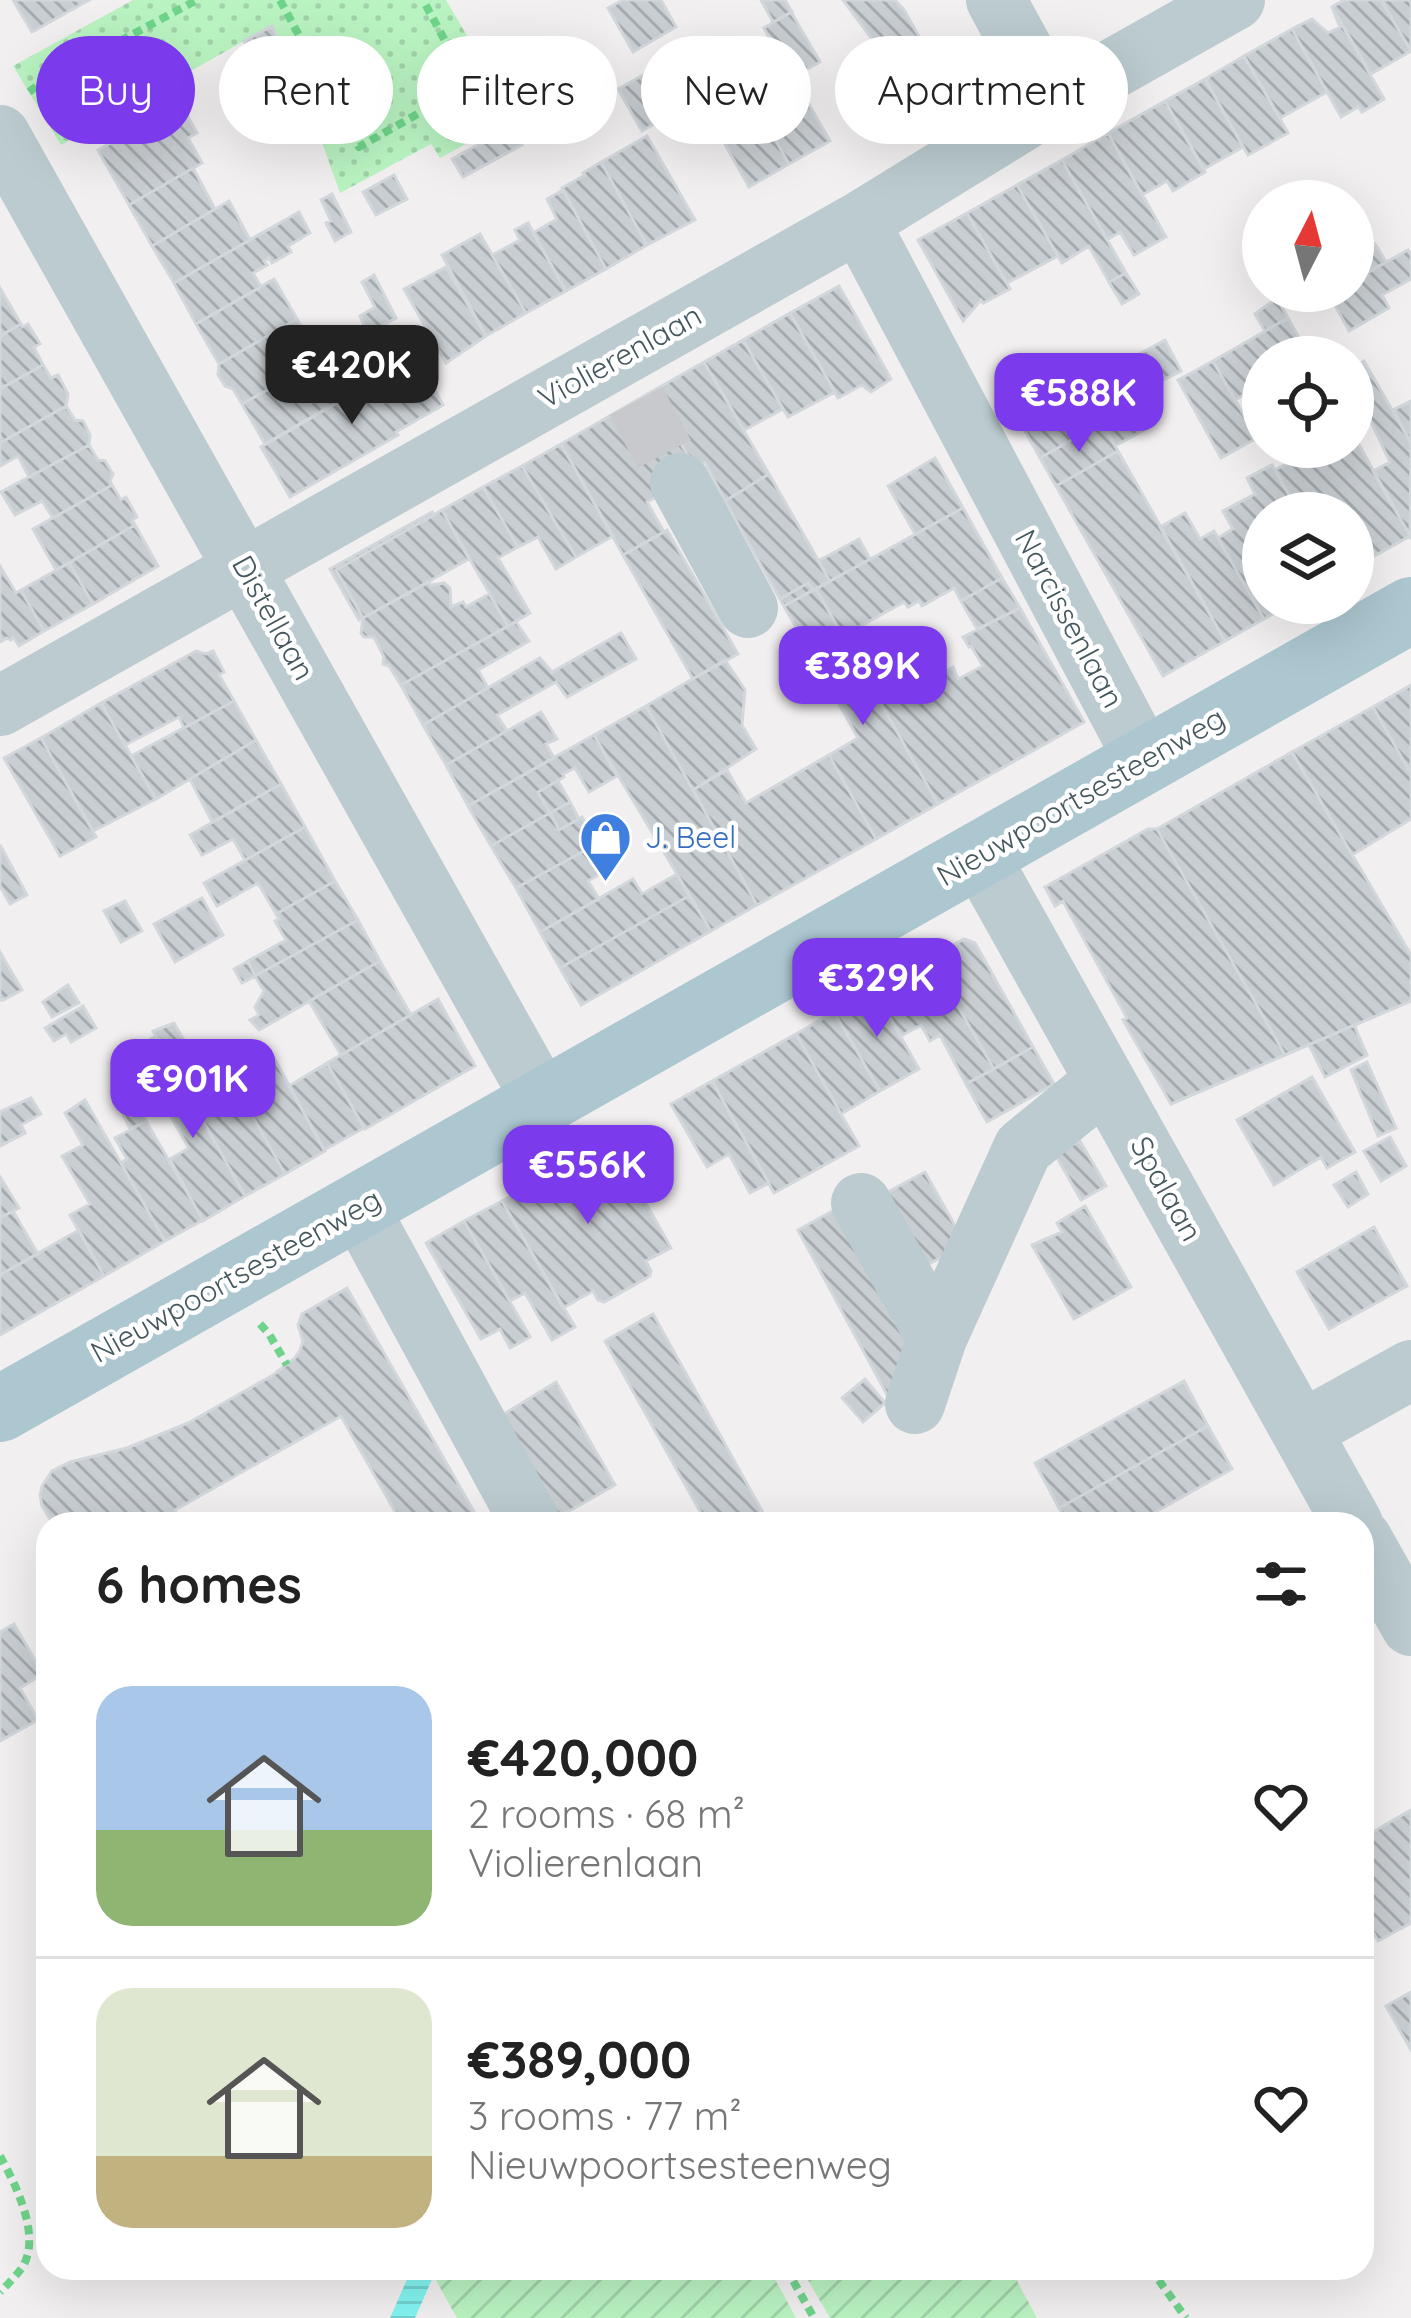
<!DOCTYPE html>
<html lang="en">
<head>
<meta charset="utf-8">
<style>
  body { margin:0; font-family:Quicksand,sans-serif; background:#f6f6f6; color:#222; height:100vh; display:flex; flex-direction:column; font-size:45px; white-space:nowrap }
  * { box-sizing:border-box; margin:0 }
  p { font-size:39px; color:#767676 }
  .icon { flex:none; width:66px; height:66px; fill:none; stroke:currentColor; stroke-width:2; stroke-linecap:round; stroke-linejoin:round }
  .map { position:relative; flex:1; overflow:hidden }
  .panel { position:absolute; left:36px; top:1512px; width:1338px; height:768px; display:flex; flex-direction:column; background:#fff; border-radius:36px; box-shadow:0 12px 48px #0002 }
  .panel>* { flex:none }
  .banner { position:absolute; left:36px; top:36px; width:1341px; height:108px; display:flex; gap:24px }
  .needle { width:78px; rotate:6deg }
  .tools { position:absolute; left:1242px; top:180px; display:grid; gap:24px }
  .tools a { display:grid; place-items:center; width:132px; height:132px; border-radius:50%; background:#fff; box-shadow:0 12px 48px #0002; font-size:60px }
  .price { position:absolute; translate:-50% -102px; padding:0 27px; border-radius:24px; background:#7c3aed; color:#fff; font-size:39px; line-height:78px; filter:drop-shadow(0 3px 6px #0008) }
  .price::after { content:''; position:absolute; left:50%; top:72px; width:36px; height:27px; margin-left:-18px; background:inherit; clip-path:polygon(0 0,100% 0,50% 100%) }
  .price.active { background:#222; color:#fff }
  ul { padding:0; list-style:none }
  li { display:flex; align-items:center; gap:36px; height:300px; padding:0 60px }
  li+li { border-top:3px solid #e0e0e0 }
  li span { display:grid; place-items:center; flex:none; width:336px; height:240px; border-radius:36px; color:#555 }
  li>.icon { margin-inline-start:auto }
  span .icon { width:144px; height:144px; fill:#fffc; stroke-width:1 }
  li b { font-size:51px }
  h2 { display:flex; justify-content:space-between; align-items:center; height:144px; padding:0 60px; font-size:51px }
  .chip { padding:0 42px; border-radius:54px; background:#fff; box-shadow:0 12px 48px #0002; font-size:42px; line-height:108px }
  .chip.active { background:#7c3aed; color:#fff }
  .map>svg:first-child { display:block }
</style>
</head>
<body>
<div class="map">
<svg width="1411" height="2318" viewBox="0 0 1411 2318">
  <defs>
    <pattern id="park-dots" width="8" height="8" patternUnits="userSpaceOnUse" patternTransform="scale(3)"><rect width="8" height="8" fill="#baf3c2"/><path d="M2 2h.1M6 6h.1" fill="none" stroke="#a1d2a9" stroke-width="1.8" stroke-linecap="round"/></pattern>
    <pattern id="garden-furrows" width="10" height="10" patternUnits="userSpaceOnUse" patternTransform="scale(3)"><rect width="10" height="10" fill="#baf3c2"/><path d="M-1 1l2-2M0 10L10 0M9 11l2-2" fill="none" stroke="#a1d2a9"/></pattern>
    <pattern id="water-rules" width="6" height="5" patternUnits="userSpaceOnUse" patternTransform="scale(3)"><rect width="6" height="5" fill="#83f4f0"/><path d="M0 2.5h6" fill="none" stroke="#72d3d0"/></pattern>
    <pattern id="building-back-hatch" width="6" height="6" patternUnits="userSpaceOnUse" patternTransform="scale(3)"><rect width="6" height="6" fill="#c9ced2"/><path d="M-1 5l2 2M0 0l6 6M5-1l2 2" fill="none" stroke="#a5aaae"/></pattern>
  </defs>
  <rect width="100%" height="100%" fill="#f2eff0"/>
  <!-- park -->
  <path fill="url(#park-dots)" d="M133,0h313l69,117 -75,41 -9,-14 -91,49 -32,-90 -36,-78 -211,120 -48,-79z"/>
  <!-- garden -->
  <path fill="url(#garden-furrows)" d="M437,2268h332l27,50h-339l-24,-43z
    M801,2268h209l27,50h-207z"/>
  <!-- water -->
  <path fill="url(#water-rules)" d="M412,2268h25l-22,50h-25z"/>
  <!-- building -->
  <path fill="url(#building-back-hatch)" stroke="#d2d7db" stroke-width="3" d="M13,0h76l-57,32z
    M623,0h38l15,27 -43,25 -25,-44z
    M761,0h24l7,12 -19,10z
    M843,0h52l9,10 35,62 -30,17z
    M1344,0h37l30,51 -40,23 -39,-67z
    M1381,0h30v47l-2,1z
    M1332,7l52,92 -22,13 -4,-5 -17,10 -49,-88 20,-10 16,14 12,-6z
    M791,12l29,50 -27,15 37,64 -41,23 -56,-99 39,-22 -8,-15z
    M272,26l20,45 -24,14 -24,-44z
    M1292,29l35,63 -47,26 -36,-62z
    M1244,56l44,77 -40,22 -43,-76z
    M733,65l56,99 -40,23 -45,-80 20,-11 -12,-20z
    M645,74l23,42 -26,15 -24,-42z
    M1205,79l38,68 -39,22 -39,-68z
    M1165,101l40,71 -32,19 -6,-10 -25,14 -34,-62z
    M181,104l16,29 -9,5 14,25 -73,42 -31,-55z
    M512,126l10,19 -59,32 -11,-18z
    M1108,133l58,104 -32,18 -14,-23 -13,8 -45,-80z
    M647,136l48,84 -48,25 -46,-83z
    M1062,160l64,113 -17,9 -20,-36 -27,17 -45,-78z
    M601,162l46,83 -41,24 -44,-81 23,-13 -2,-2z
    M193,168l22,41 -63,37 -23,-41z
    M394,175l13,24 -31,16 -13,-23z
    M1017,185l41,71 -51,27 -40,-70z
    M563,190l43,79 -40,22 -33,-58 24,-14 -10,-20z
    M332,194l19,38 -16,9 -9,-18 5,-2 -10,-21z
    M229,201l21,39 -76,43 -22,-37z
    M299,212l11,21 -22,13 3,6 -19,11 -3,-5 -5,3 3,4 -14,8 8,14 -65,37 -22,-41z
    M967,213l43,76 -27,14 -2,-3 -18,21 -45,-81z
    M528,223l38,68 -40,22 -34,-58 28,-15 -5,-10z
    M480,234l46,79 -40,23 -44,-81z
    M1375,244l11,18 -18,10 -12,-20z
    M1408,250l3,5v24l-29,16 7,13 -40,23 -20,-37 6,-3h18v-10z
    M446,267l40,69 -40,27 -42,-74z
    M1126,273l13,21 -17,10 -13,-22z
    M374,275l22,43 -28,16 -8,-18 15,-9 -13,-25z
    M274,279l23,40 -78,45 -23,-40z
    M839,286l52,93 -20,13 -9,-7 -24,13 -48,-85z
    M0,288l21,36 -21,12z
    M1286,291h31l3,5 -24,13z
    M1277,298l11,20 -23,13 -10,-17z
    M790,313l45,79 -47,25 -45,-77z
    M1288,318l22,39h-47v27l-28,16 -22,-39z
    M297,319l10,18 10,1 10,19 -85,47 -9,-15 -8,-3 -7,-11 1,-11z
    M21,324l1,3 6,-3 12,20 -6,3 9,18 -43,24v-53z
    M743,340l40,69 -39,21 -40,-68z
    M1165,340l16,31 -24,12 -16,-30z
    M327,357l11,17 -4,2 12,21 -81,47 -23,-40z
    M417,357l26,48 -47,27 2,3 -108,62 -29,-50z
    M1213,361l44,77 -36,20 -43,-78z
    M1364,361l47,82 -1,93 -37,-65 17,-9 -37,-78v-16z
    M704,362l65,112 -44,27 -20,-39 -10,5 -44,-75z
    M43,365l8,13 7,-3 10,19 -2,12 -66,37v-54z
    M651,392l47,81 -51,29 17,30 -41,23 -62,-111z
    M1411,401v42l-18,-33z
    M1139,402l14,23 -38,21 -13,-23z
    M1074,403l15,27 -49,28 -15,-27z
    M66,406l9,14 8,1 7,14 -1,10 -60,32 -11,-21 -18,10v-23z
    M1102,423l16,28 -62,35 -16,-28z
    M1353,434l57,102 -57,32v-55h-54l-24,-43 41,-23h37z
    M561,444l52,92 -37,21 -54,-91z
    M89,445l9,15 7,1 8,13 -3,7 2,4 -59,33 -11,-17 -27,14 -14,-23z
    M1118,451l107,190 -62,35 -107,-190z
    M935,458l28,50 -48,26 -27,-48z
    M1272,465l27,48h-36v90h29l-28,16 -46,-81 15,-9 -10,-18 32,-17 -8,-16z
    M522,466l54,91 -20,12 -18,-32 -20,10 -35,-60z
    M769,474l61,107 -17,9 -5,-7 -28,16 -55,-98z
    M112,485l9,15 5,-3 11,20 -5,3 3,5 -79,45 -23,-41z
    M483,487l35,60 -20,11 32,55 -22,13 -66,-116z
    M963,508l39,70 -41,23 -7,-13 -32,18 -3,-5 -11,6 -4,-5 -61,34 -27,-47z
    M442,510l27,49 -106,59 -27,-48z
    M432,512l2,3 -98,55 27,48 -4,2 -29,-51z
    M1185,513l15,26 14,-8 50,88 -39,22 -65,-114z
    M135,525l23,41 -65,38 -24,-41z
    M667,530l71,124 -45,25 -70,-124z
    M859,539l11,20 -40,22 -12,-20z
    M69,563l24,41 -49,27 -23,-41z
    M0,566l16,27 5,-3 23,41 -25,15 -6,-9 -2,3 -4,-2 -7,4z
    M1002,578l18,30 -43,21 -16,-28z
    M429,582l2,3 13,-2 6,5 1,19 12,-5 3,5 23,-13 19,32 -107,59 -12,-19 -6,-2 1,-7 -10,-20h-10l-3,-4 2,-15z
    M808,583l5,7 -29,16 -4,-7z
    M816,589l122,215 -62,35 -47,-84 29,-17 -74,-132z
    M1020,608l64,114 -146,82 -75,-132 39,-22 20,36 31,-19 5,12 25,-13 -12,-20 -2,1 -6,-10z
    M516,622l13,19 -51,29 10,18 -65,37 -22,-40z
    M621,633l15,26 -69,38 -11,-15 -59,33 10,16 -61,34 -23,-40 117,-67 12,14z
    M196,651l10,3 7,-3 11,21 -5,3 15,26 -50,27 -5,-11 -54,28 -24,-42z
    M725,660l20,30 -3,35 14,24 -63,41 -47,-84z
    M1411,685v89l-38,-67z
    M234,701l22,39 -100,59 -25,-43z
    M101,703l55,96 -63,32 -52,-93z
    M646,706l111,199 -46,26 -117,-196z
    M1373,707l38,67v45l-59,36 -60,-103z
    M541,712l16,27 -11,5 8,14 -86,48 -22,-41z
    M594,735l23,41 -28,16 -14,-24 -12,6 1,3 -26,15 12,21 -59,33 -23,-40z
    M41,738l55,99 -36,19 -56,-98z
    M256,740l25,44 -69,38 -22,-43z
    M1292,752l119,203v46l-126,54 -128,-226z
    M829,755l47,84 -119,66 -64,-115 34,-20 19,33z
    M558,781l12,21 -20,11 -12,-21z
    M281,784l24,43 -60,33 -12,-21 -31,16 -12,-20z
    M570,802l9,17 -20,11 -9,-17z
    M550,813l9,17 23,-13 15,27 -81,44 -25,-42z
    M305,827l30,54 -59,33 -18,-31 -41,23 -13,-23z
    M1148,829h9l128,226 -114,49 -48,-84 4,-2 -64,-117 -8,5 -10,-19z
    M597,844l13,24 -22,13 11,18 -59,33 -24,-44z
    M0,845l27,50 -17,9 -10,-18z
    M677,874l12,22 -129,72 -20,-36 93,-53 9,15z
    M335,881l23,39 -103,56 -7,-15 38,-21 -11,-19 4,-2 -3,-5z
    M689,896l22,35 -130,74 -21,-37z
    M202,898l21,37 -48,27 -21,-38z
    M125,901l17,30 -21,11 -17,-31z
    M358,920l22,41 -121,69 -9,-10 9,-5 -4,-8 9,-16 -9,-15z
    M964,939l11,4 58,104 -39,22 -64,-111z
    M0,952l22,38 -19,10h-3z
    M930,958l64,111 -28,15 -26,-49 -10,6 -9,-16 -20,11 -27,-46z
    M248,961l7,15 -13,7 -8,-14z
    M380,961l31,54 -70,40 -32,-54z
    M68,985l11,18 -27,14 -9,-15z
    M874,990l45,79 -39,22 -46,-79z
    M438,999l37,67 -110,63 -38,-66z
    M83,1006l13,22 -25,14 -5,-8 -12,7 -9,-13z
    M834,1012l46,79 -39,23 -45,-80z
    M174,1023l24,41 -20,12 -25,-45z
    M1354,1025l13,30 -42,22 -16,-32z
    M796,1034l63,112 -85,47 -62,-112z
    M156,1036l89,160 -42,25 -33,-62 19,-11 -38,-66 6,-4 -18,-32z
    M1033,1047l21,37 -67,38 -21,-38z
    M273,1056l52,95 -40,23 -45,-80 21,-12 -8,-15z
    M1367,1062l29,66 -18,8 -27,-66z
    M327,1063l37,65 -40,22 -35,-64z
    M198,1064l20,41 22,-11 45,80 -40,22 -67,-120z
    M1312,1077l43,75 -28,16 -6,-11 -47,28 -37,-65z
    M712,1081l57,102 -19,10 -21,-39 -22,13 -36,-63z
    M31,1098l10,16 -20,11 4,8 -25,13v-34z
    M85,1100l80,141 -61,35 -34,-61 20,-11 -28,-48 21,-11 -18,-32z
    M136,1103l10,18 -16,8 -8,-17z
    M146,1121l57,99 -38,21 -44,-78 6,-4 -12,-21z
    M1390,1137l16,29 -25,15 -17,-30z
    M610,1139l61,109 -25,13 5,10 -1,5 -46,26 -6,-2 -5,-9 -30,17 -61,-107z
    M1080,1141l26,45 -25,14 -26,-46z
    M925,1172l40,72 -38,21 -41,-72z
    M1356,1172l12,22 -20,13 -14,-22z
    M0,1177l19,31 -19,10z
    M502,1201l73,126 -23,13 -27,-47 -15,8 -46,-80z
    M1085,1206l46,81 -57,32 -42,-74 30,-13 -5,-9z
    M836,1209l83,151 -28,42 -93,-172z
    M13,1211l25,43 -38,21v-57z
    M464,1221l66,116 -20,11 -10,-19 -19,10 -55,-96z
    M1374,1227l33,59 -78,43 -32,-57z
    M79,1230l25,46 -104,59v-60z
    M347,1288l134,236h-79l-61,-108 -166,94 8,14h-130l-11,-18 -2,-11 2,-9 10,-15 18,-9 57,-14 61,-25 85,-48 22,-17 5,-8 3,-9 -5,-16 4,-11z
    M653,1314l109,197 -23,13h-32l-102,-183z
    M865,1379l20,24 -22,19 -21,-24z
    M1184,1381l24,45 -149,82 -24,-45z
    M556,1382l59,103 -58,33 -58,-101z
    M1208,1426l24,43 -98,55h-66l-9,-16z
    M14,1624l29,50 -23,14 18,32 -38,21v-109z
    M1411,1810v113l-33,18 -16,-28v-75z
    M1411,1992v58l-25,-44z"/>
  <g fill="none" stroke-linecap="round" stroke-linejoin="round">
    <!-- minor-tunnel -->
    <path stroke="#c7c9cc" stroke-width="60" stroke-dasharray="60 30" stroke-linecap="butt" d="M636,401l44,82"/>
    <!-- path -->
    <path stroke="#6fd48a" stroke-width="8" stroke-dasharray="9 6" stroke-linecap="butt" d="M280,0l79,147 110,-62 -46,-85
      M29,92l12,-9 156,-83
      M260,1324l9,10 18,31
      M0,2156c16,29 43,83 21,113 -6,8 -14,16 -21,23
      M786,2268l28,50
      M1150,2268l36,50"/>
    <!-- minor -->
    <path stroke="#bbcbcf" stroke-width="60" d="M996,0l56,103
      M0,135l543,967
      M859,222l286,539
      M680,483l68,125
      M0,706l859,-484 193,-119 183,-103
      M979,855l374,669
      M861,1203l76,135
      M358,1206l173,318
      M915,1404l22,-66 86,-190 82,-67
      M1301,1431l110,-61
      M1362,1539l49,87"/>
    <!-- major -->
    <path stroke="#acc7d0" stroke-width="66" d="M0,1409l1411,-799"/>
  </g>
  <!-- icons -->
  <defs>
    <symbol id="shop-pin" viewBox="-11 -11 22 30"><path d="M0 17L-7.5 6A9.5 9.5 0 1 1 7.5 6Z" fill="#3f7fe0" stroke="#fff"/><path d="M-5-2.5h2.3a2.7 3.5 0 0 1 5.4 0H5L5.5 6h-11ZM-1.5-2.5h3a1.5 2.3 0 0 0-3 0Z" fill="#fff"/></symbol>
  </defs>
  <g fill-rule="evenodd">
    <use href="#shop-pin" x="576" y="808" width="59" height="81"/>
  </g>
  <g text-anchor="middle" stroke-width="9" stroke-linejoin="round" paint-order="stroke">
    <!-- street labels -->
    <g font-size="30" fill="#45585e" stroke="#fff">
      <text transform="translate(620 357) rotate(-29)" y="10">Violierenlaan</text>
      <text transform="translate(273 618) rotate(61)" y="10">Distellaan</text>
      <text transform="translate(1069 619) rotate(62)" y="10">Narcissenlaan</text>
      <text transform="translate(1081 797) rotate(-30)" y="10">Nieuwpoortsesteenweg</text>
      <text transform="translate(1166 1189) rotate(61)" y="10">Spalaan</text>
      <text transform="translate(236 1276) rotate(-29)" y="10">Nieuwpoortsesteenweg</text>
    </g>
    <!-- shop labels -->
    <g font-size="30" fill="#366cbe" stroke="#fff" text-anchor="start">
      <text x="645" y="848">J. Beel</text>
    </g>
  </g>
</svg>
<div class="tools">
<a><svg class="needle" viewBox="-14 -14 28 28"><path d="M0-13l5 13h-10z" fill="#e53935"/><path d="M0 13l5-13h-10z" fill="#767676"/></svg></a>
<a><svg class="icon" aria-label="locate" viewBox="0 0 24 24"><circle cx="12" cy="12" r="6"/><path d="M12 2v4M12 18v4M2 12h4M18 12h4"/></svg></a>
<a><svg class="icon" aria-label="layers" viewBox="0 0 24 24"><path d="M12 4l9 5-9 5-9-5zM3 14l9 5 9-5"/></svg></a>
</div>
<b class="price active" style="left:352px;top:427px">€420K</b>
<b class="price" style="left:1079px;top:455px">€588K</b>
<b class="price" style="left:863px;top:728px">€389K</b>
<b class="price" style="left:877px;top:1040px">€329K</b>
<b class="price" style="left:193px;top:1141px">€901K</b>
<b class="price" style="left:588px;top:1227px">€556K</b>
<div class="banner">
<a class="chip active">Buy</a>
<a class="chip">Rent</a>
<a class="chip">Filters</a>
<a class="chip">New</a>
<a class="chip">Apartment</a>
</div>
<section class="panel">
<h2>6 homes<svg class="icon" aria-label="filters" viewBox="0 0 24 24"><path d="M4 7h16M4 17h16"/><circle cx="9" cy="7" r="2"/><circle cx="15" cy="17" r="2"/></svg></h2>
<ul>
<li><span style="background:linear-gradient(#a9c7e8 60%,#8fb573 0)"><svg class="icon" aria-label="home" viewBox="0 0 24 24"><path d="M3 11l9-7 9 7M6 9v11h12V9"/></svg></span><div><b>€420,000</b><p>2 rooms · 68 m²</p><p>Violierenlaan</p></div><svg class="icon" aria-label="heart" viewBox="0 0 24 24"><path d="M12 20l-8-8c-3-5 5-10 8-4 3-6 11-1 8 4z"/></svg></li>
<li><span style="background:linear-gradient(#dfe7d0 70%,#c2b280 0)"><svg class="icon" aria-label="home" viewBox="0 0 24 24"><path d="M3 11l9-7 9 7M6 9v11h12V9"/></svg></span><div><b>€389,000</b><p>3 rooms · 77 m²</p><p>Nieuwpoortsesteenweg</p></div><svg class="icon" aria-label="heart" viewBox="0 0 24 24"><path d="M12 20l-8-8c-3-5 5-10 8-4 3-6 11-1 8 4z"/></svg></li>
</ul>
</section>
</div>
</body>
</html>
